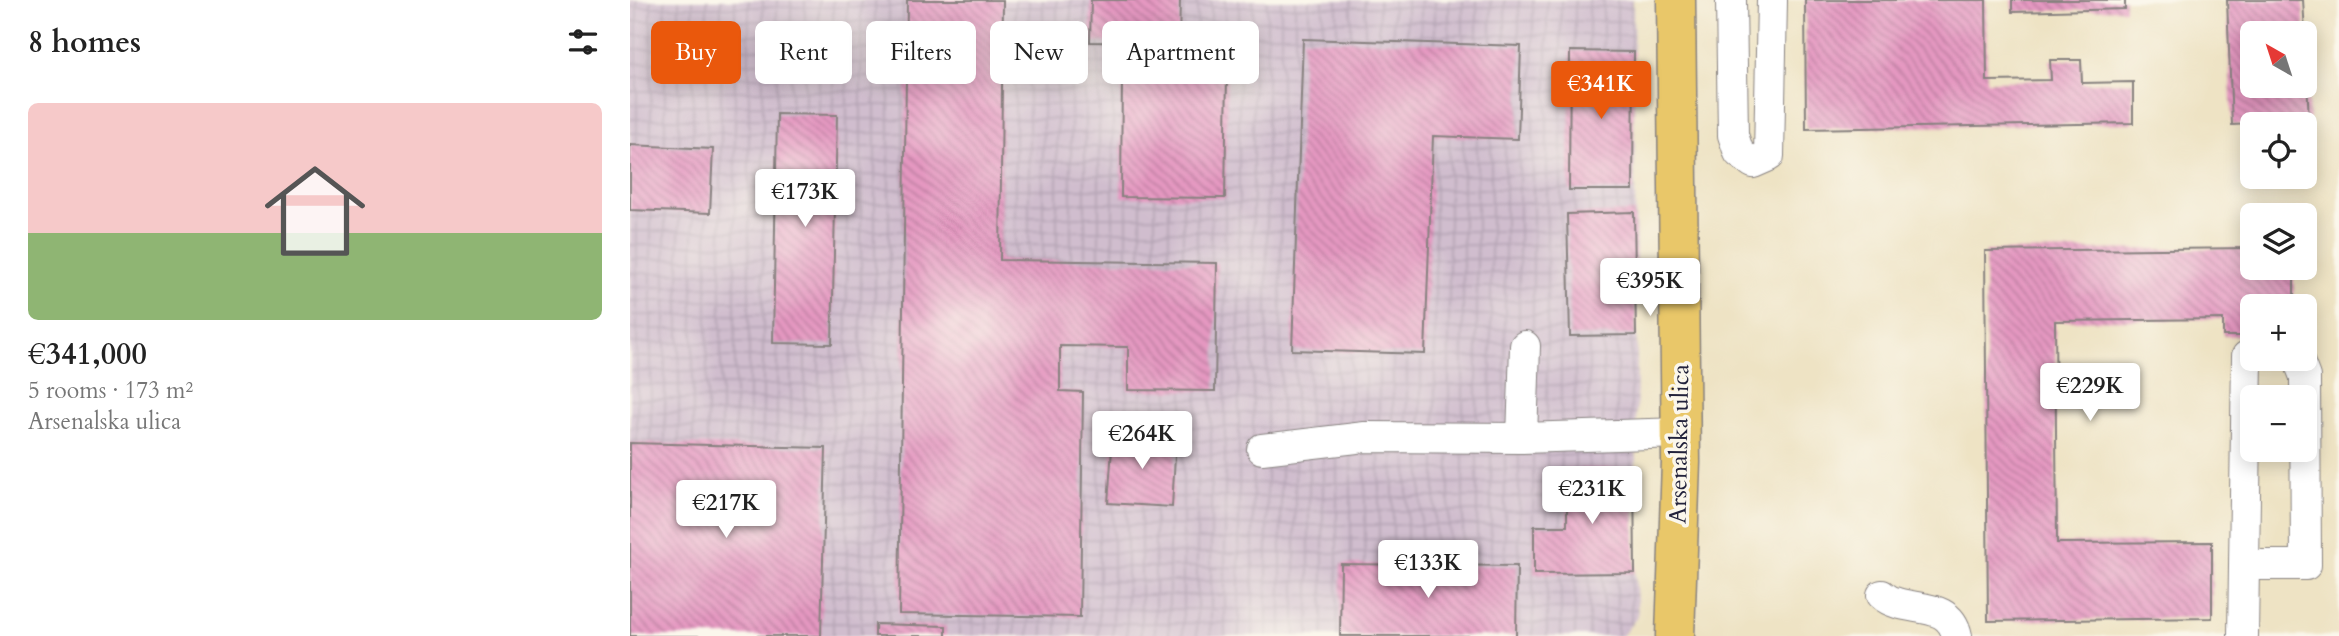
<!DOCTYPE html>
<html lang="en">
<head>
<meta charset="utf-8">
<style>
  body { margin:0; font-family:Cardo,serif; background:#f2f2f2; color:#222; height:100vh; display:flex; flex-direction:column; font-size:26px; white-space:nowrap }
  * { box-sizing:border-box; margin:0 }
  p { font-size:23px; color:#767676 }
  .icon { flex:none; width:38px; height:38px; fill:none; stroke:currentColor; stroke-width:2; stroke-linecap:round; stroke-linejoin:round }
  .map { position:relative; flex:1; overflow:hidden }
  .sheet { display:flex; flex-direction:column; background:#fff; width:630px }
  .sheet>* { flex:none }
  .guide { position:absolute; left:21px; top:21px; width:665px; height:63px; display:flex; gap:14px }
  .needle { width:46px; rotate:321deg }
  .fabs { position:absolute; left:1610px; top:21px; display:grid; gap:14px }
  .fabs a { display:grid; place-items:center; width:77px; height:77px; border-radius:10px; background:#fff; box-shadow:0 4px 18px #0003; font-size:35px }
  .price { position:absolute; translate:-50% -60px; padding:0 16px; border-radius:7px; background:#fff; color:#222; font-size:23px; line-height:46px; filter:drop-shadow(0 2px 4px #0008) }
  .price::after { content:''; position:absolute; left:50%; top:42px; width:21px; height:16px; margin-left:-10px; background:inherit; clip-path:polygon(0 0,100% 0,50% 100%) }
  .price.selected { background:#ea580c; color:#fff }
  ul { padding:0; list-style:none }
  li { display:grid; align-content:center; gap:14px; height:371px; padding:0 28px }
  li span { display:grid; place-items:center; height:217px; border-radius:10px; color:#555 }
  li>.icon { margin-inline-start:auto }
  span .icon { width:126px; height:126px; fill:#fffc; stroke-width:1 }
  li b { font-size:30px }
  h2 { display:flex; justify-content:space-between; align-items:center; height:84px; padding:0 28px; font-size:30px }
  .chip { padding:0 24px; border-radius:10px; background:#fff; box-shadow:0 4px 18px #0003; font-size:24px; line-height:63px }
  .chip.selected { background:#ea580c; color:#fff }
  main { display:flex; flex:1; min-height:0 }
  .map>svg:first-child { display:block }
</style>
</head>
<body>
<main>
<section class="sheet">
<h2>8 homes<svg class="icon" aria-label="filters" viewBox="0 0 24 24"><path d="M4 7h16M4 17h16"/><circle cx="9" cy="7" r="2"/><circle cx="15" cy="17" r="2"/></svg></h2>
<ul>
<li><span style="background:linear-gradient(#f6c9c9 60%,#8fb573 0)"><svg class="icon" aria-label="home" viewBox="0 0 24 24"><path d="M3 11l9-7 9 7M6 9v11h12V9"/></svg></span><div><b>€341,000</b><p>5 rooms · 173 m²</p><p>Arsenalska ulica</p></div></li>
</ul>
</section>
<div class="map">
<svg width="1709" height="636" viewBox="0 0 1709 636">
  <defs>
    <pattern id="industrial-grid" width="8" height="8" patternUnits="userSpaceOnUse" patternTransform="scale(1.75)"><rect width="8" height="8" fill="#d0bdce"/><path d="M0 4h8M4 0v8" fill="none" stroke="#b2a2b2"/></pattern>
    <pattern id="building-back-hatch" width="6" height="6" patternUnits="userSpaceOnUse" patternTransform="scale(1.75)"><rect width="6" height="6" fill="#e598c1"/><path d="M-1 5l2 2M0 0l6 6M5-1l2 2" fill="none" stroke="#b97c9e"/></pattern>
  </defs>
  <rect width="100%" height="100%" fill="#fbf7ec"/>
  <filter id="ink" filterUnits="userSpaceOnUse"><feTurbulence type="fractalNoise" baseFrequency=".0143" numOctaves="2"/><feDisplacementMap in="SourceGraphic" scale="14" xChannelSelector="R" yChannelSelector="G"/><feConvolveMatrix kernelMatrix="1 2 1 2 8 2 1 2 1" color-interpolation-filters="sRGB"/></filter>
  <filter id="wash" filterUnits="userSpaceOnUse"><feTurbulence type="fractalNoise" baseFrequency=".00686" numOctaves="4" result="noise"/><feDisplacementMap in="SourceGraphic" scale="28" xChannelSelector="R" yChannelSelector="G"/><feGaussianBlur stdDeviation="1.57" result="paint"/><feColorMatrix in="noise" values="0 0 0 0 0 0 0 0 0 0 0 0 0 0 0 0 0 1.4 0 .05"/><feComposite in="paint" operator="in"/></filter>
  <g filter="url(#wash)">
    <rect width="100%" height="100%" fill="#eee3c4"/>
    <!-- industrial -->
    <path fill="url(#industrial-grid)" d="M0,0h1003l4,355 -2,218 3,43 -16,20h-992z"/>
    <g id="blocks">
      <!-- building -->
      <path fill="url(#building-back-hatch)" d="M277,0h96l-3,260 217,3 -2,128 -87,-1v-43l-68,-1v45l23,1 -3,225 -181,-3z
        M461,0h89l-1,43 -89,-1z
        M1175,0h181l1,81 64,-1 -1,-20h31l1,23 51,-1v41l-327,6z
        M1382,0h113v9l-113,3z
        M1597,0h76l2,33h-53v53h53l2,-7 2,42 -77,4z
        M673,39l218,7 -3,93 -85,-3 -8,218 -133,-4z
        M940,51l64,1 -1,138h-64z
        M492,72l105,1 -2,125 -104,-1z
        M147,114l60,1 -5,229 -59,-1z
        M0,145l83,4 -3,64 -80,-3z
        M1004,212l2,123 -66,1 -3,-122z
        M1622,248v20h42v38h-42v30h-29v-17l-168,2 2,222 155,-1v76l-224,3 -3,-370z
        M483,435l63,4 -4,68 -64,-4z
        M0,443l196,5 -5,188h-191z
        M1004,468l1,105 -101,1v-48h33v-57z
        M711,564l176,2 -1,70h-176z
        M245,624l71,2v10h-71z"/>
    </g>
  </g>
  <g filter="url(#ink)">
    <use href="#blocks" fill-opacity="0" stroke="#888280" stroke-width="2"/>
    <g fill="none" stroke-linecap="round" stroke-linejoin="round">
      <defs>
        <path id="minor" d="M1101,0l2,135 6,18 14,10 16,-7 3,-156
          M895,346l-3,92 159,-5
          M632,449l103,-12 157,1
          M1614,565h62l-1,-188 -7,-18
          M1252,595c22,20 67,2 75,41
          M1613,636l4,-280h5"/>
        <path id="major" d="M1045,636l6,-174 -5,-462"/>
      </defs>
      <!-- minor casing -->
      <use href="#minor" stroke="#888280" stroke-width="32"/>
      <!-- major casing -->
      <use href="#major" stroke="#888280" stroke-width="41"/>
      <!-- minor -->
      <use href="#minor" stroke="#fff" stroke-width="30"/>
      <!-- major -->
      <use href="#major" stroke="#e9c769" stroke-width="38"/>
    </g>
  </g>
  <g text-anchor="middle" stroke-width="7" stroke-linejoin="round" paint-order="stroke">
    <!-- street labels -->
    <g font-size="24" fill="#22223b" stroke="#fbf7ec">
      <text transform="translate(1049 444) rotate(-89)" y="8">Arsenalska ulica</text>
    </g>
  </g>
</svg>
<div class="fabs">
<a><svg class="needle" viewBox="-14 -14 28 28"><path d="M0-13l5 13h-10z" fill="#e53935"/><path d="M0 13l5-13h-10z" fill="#767676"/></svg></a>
<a><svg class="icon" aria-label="locate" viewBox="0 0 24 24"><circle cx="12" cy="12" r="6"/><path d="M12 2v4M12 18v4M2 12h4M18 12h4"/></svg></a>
<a><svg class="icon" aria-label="layers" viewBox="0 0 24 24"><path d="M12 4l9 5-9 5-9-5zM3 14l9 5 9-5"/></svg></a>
<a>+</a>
<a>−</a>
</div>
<b class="price selected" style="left:971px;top:121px">€341K</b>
<b class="price" style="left:175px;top:229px">€173K</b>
<b class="price" style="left:1020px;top:318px">€395K</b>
<b class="price" style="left:1460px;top:423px">€229K</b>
<b class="price" style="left:512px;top:471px">€264K</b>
<b class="price" style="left:962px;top:526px">€231K</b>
<b class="price" style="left:96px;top:540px">€217K</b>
<b class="price" style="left:798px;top:600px">€133K</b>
<div class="guide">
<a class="chip selected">Buy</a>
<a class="chip">Rent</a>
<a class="chip">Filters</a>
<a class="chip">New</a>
<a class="chip">Apartment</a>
</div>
</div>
</main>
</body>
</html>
